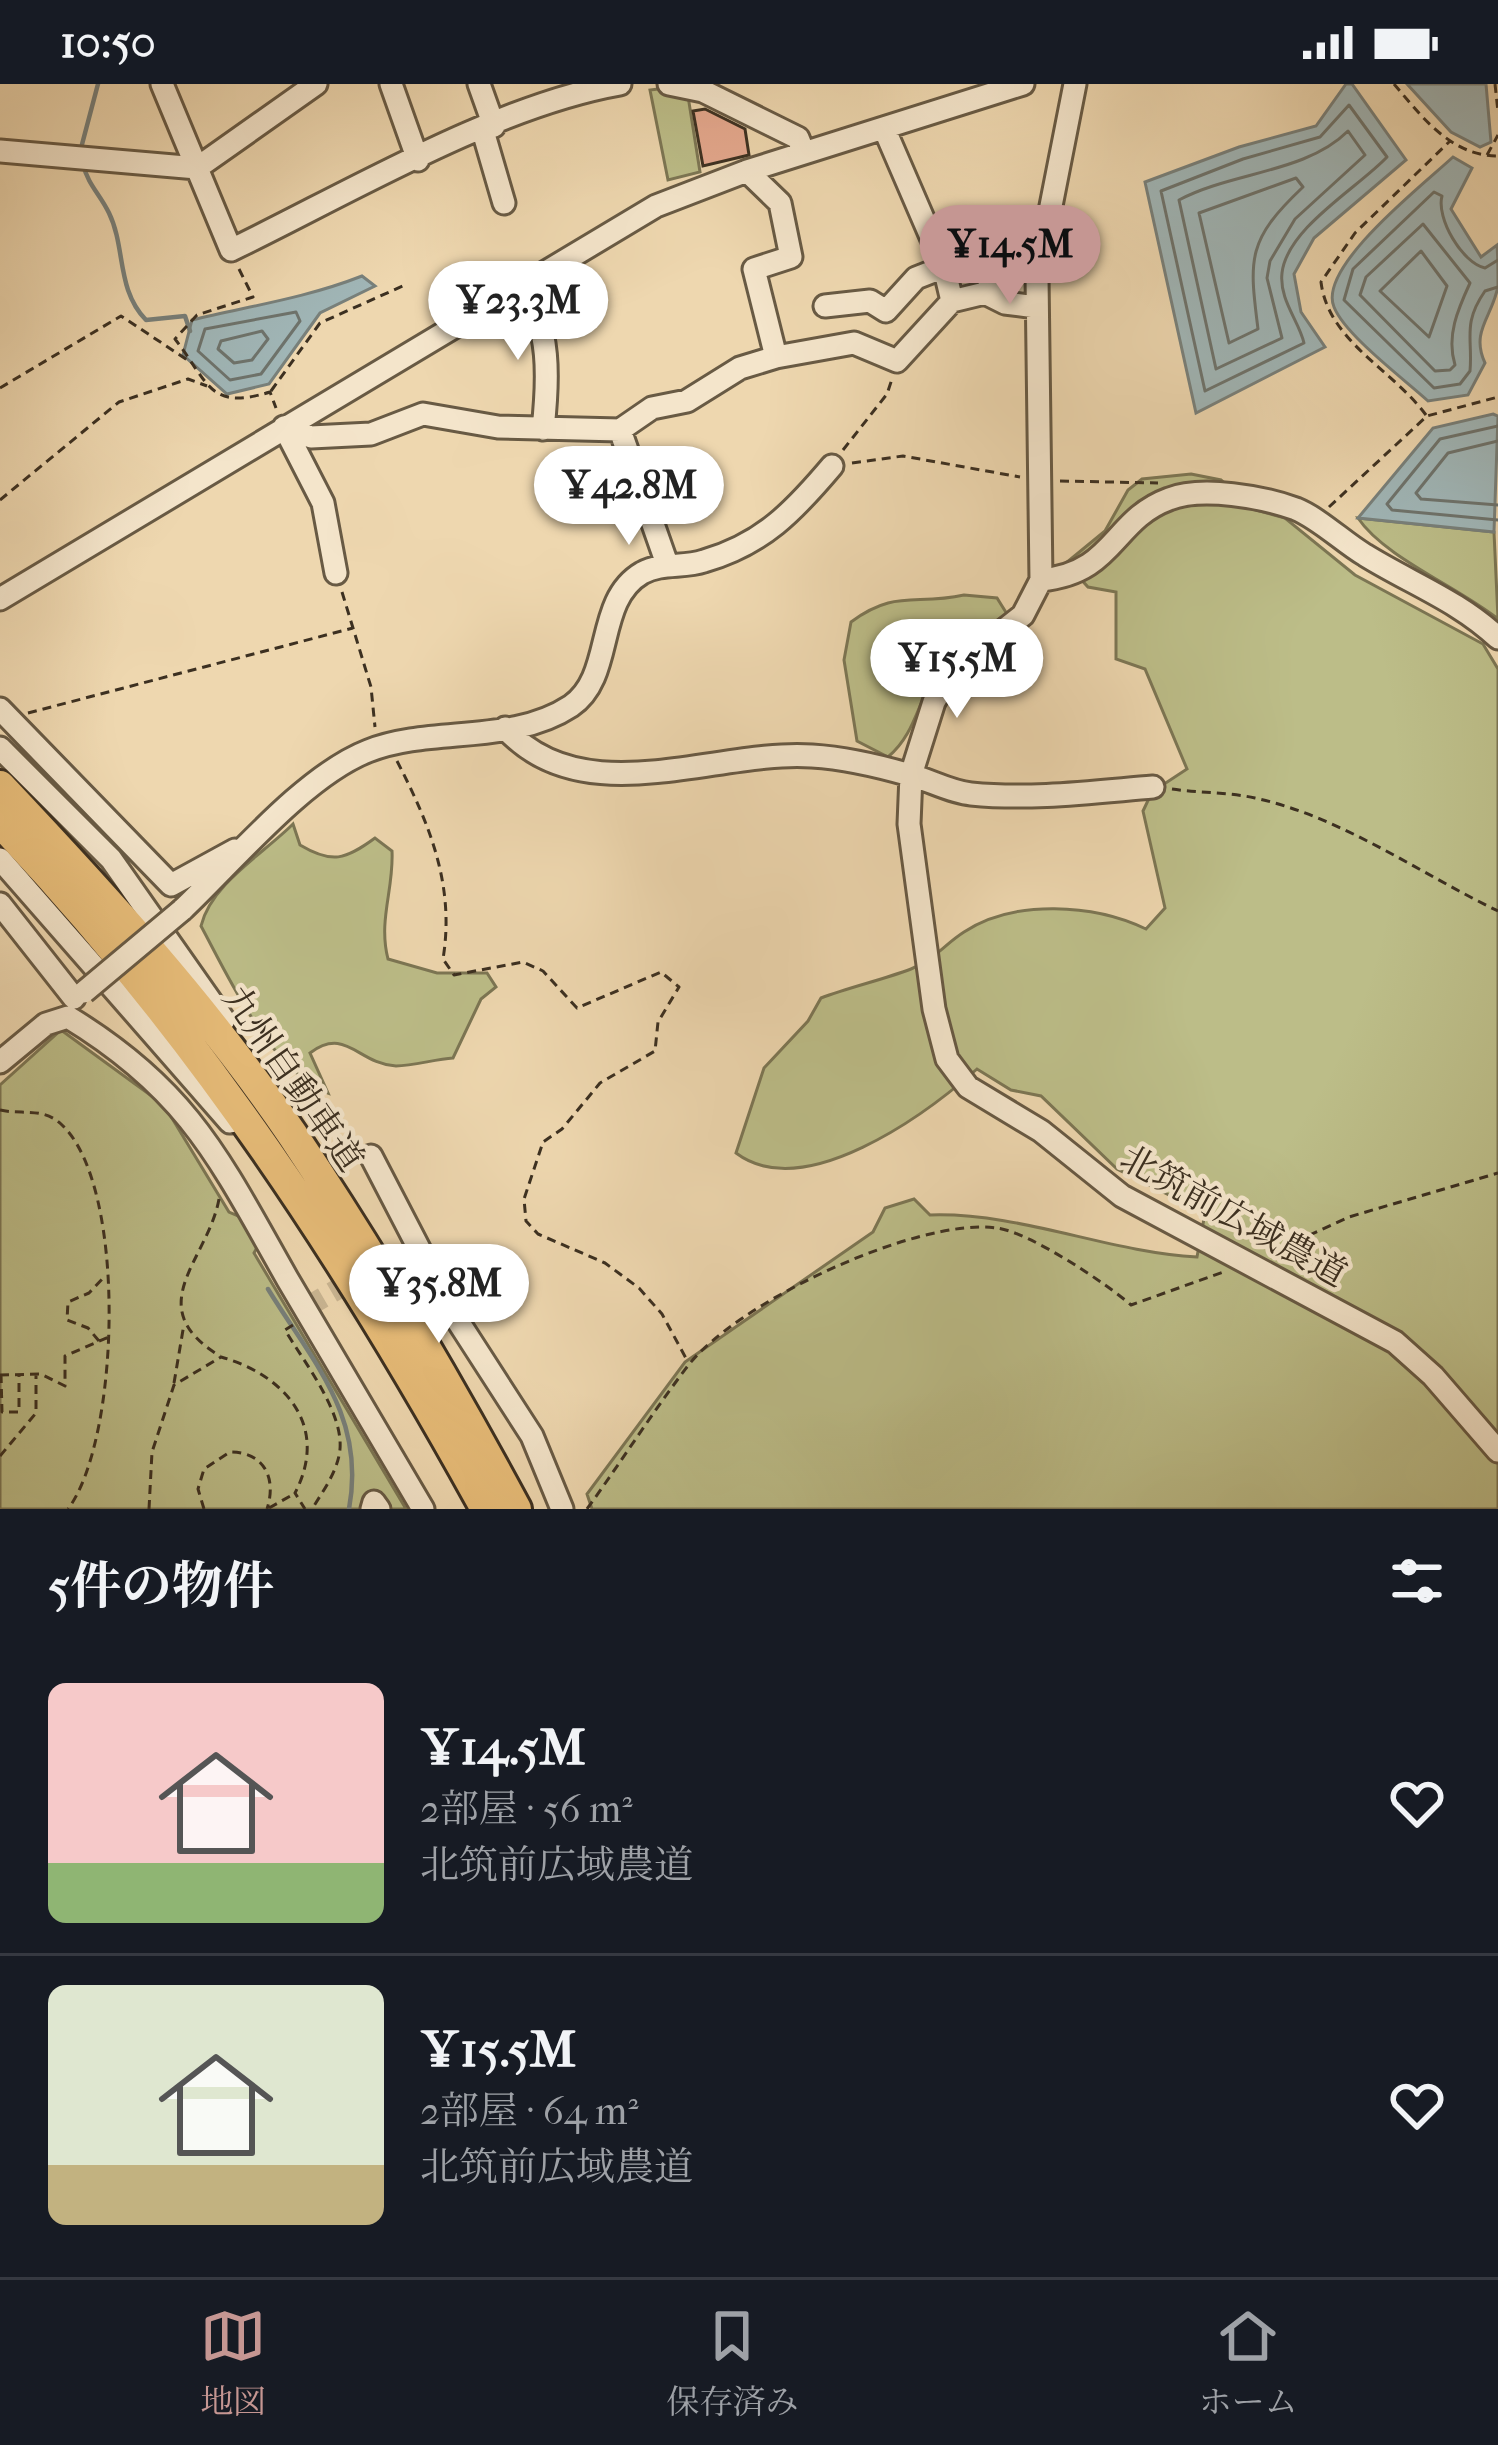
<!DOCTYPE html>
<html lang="ja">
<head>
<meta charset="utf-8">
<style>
  body { margin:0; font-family:"IM FELL French Canon","Noto Serif JP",serif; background:#242831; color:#f1f3f6; height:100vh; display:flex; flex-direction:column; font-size:45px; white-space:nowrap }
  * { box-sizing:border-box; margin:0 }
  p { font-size:39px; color:#9ea1a6 }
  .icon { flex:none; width:66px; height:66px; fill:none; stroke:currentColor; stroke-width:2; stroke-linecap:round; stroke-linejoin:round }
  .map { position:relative; height:1425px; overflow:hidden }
  .side { display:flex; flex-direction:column; background:#171b24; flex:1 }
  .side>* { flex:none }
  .price { position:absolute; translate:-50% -102px; padding:0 27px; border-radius:42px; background:#fff; color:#222; font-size:39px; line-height:78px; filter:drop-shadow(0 3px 6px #0008) }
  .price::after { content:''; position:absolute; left:50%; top:72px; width:36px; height:27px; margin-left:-18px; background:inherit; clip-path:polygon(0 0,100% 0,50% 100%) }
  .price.current { background:#c59692; color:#111 }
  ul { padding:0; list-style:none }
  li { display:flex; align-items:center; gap:36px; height:300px; padding:0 48px }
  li+li { border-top:3px solid #363941 }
  li span { display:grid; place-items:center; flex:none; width:336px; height:240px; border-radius:18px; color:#555 }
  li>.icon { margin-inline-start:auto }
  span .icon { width:144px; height:144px; fill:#fffc; stroke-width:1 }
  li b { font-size:51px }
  h2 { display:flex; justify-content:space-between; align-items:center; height:144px; padding:0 48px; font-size:51px }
  .status { display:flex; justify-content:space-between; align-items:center; height:84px; padding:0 60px; background:#171b24; direction:ltr }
  .status svg { height:33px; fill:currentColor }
  .dock { display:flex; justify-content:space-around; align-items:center; height:168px; border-top:3px solid #363941; background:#171b24; font-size:33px; color:#9ea1a6 }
  .dock a { display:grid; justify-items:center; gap:6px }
  .dock .current { color:#c59692 }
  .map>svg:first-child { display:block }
</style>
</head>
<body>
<div class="status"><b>10:50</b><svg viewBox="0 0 49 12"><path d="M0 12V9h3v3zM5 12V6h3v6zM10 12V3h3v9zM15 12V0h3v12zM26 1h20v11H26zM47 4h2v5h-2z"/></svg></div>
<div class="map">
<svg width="1498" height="1425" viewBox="0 0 1498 1425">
  <rect width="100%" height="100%" fill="#eed7af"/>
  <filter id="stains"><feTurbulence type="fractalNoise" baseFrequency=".00167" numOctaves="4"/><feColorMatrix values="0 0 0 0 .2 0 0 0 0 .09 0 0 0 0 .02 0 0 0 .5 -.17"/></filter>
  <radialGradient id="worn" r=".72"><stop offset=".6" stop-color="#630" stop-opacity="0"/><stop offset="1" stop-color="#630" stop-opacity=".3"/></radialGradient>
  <!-- green -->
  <path fill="#bcbd88" stroke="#7c7654" stroke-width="3" d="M666,4l22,8 12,76 -32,8 -18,-90z
    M1191,390l30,6 31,29 33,9 70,57 128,69 15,25v840h-906l-5,-15 98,-132 188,-130 12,-24 29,-9 16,16c90,-3 177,37 267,42l8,-44 -88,-44 -76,-73 -30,-6 -34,-21c-52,46 -173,135 -241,84l28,-85 44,-47 13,-23c29,-11 61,-18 90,-29 23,-9 34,-25 53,-37 50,-33 130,-28 182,-3l19,-21 -22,-97 9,-19 35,-23 -42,-100 -29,-10v-67l-28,-5 -22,-24 39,-32 23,-41 14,-11z
    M1358,434l136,14 4,87c-40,-32 -114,-62 -140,-101z
    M964,511l33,3 10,16c-24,16 -50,30 -67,53 -22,30 -23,66 -52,90l-31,-16 -13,-81 7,-38c45,-33 63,-16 113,-27z
    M293,740l7,21c32,19 45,15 75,-7l17,13c2,38 -14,69 -4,108l49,14h50l9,14 -15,12 -28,59c-18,1 -39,8 -57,8 -38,-2 -50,-40 -86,-13l18,40c-57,-22 -99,-115 -127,-167 10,-42 62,-72 92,-102z
    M61,946l103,75 65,107 16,7 14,25 -5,9 152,256h-406v-424z"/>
  <!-- water -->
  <path fill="#a0b6b7" stroke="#78807b" stroke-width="3" d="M1346,0h6l54,76 -92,78 -20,36 7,38 24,35 -129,66 -51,-231 94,-35 77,-21z
    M1407,0h79l5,58 -11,5 -29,-15z
    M1453,73l19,11 -21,41 30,48 16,-12c1,13 1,28 1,41 -5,30 -28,45 -13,77l-17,32 -40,6c-24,-22 -83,-66 -94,-94 -17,-40 90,-123 119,-150z
    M362,192l13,10 -55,27 -51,71 -42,10 -44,-39 9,-35c58,-14 114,-22 170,-44z
    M1493,330l5,2 -4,116 -136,-14 75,-90z"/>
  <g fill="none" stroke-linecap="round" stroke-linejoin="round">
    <!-- shore -->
    <path stroke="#6e736c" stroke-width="3" d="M1349,21l38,52c-28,30 -100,71 -105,116 -3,27 17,48 22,70l-99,48 -44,-200 82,-32 77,-22z
      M1348,47l17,24 -70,64 -25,42 -3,17 15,60 -66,31 -37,-169c52,-28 127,-27 169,-69z
      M1296,94l7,9c-56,53 -54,71 -45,142l-29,14 -30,-130z
      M1423,140l47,59c-12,26 -24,53 -15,82l-5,5 -15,1 -75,-76 6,-18z
      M1421,167l26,35 -18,51 -49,-46z
      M1498,176l-13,8c-23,-5 -49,-50 -43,-72l-8,-4 -81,77 -9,31 90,88 26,-4 10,-13c3,-32 -8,-47 15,-80l13,-4
      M296,228l4,9 -39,53 -31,6 -32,-29 7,-22z
      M262,247l6,8 -16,21 -18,3 -16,-14 3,-8z
      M1498,342l-58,13 -53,65 5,6 106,10
      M1498,357l-50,12 -32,40 5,6 77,6"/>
    <!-- stream -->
    <path stroke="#78807b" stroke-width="4.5" d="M80,68l18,-68
      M83,80c5,21 17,30 26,49 17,35 7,76 37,107l39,-4 5,15
      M268,1205c46,75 98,128 81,220"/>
  </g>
  <!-- building -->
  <path fill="#e6a98f" stroke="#3c3021" stroke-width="3" d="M705,25l40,20 4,26 -46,11 -10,-55z"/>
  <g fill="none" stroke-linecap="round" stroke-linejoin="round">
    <!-- minor-tunnel -->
    <path stroke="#cab693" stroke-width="21" stroke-dasharray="21 10" stroke-linecap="butt" d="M305,1224l95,-55"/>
    <defs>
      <path id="minor" d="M162,0l69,166c116,-56 263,-144 389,-166
        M391,0l27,76
        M479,0l15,42
        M669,0l34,7 95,47 6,15
        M1075,0l-38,193 4,303 -18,35 -70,55 -19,32 -23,73 -2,49 25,185 13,50 21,28 73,44 81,65 273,146 38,34 65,75
        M483,47l21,72
        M0,67l197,17 119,-84
        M520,201c32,39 28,98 23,144
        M985,209l20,10 31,4
        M952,217l33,-8 26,-41 24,-23 11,1
        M825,222l45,-5 16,10 30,-33 28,-11
        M776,273l78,-14 43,18 55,-60 -8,-34 -60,-139
        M284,343l27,10 60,-3 52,-20 75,13 122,3
        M284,343l39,76 13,70
        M667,480l-47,-134 32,-22 35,-7 53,-33 36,-11 -22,-88 37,-12 -11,-54 -33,-32
        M1041,496c74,-7 71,-60 128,-81 33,-13 94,-2 127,10 24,10 47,33 69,46 45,28 94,46 133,83
        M0,515l656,-393 91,-35 276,-87
        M0,625l171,176 64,-35
        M505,644c78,87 213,21 307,28 32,2 67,10 98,19 20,5 40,17 61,19 60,6 122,-2 182,-7
        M0,664l111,111 113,161
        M0,775l230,263
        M0,820l74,94
        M182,826c51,-48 122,-134 186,-159 63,-25 144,-6 203,-45 44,-30 23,-105 71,-133 20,-11 41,-5 62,-12 59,-17 90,-50 128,-95
        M0,978l46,-38 22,-7c122,74 153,145 220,263 45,76 90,152 135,229
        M371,1072l81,156 80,124 30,73
        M372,1425l2,-7 5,7"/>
      <path id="highway" d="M0,702c104,110 207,223 292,348 81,121 155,247 224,375
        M0,738c197,207 349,438 486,687"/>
    </defs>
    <!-- minor casing -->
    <use href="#minor" stroke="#685a44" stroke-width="27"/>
    <!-- highway casing -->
    <use href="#highway" stroke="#3c3021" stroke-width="36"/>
    <!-- path -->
    <path stroke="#3c3021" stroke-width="3" stroke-dasharray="9 6" stroke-linecap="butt" d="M1394,0c28,33 57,72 104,72
      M1495,0l3,28
      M1487,71l11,-20
      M239,185l14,28 -56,18 -22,24c34,44 34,72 95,53l6,16
      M0,304l121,-72 71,47
      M271,307l49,-68 85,-38
      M1426,331c-33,-45 -98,-74 -105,-133l34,-49 95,-92
      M843,366l44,-56 5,-15
      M852,379l51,-7 117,21
      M1060,397l98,2
      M0,416l119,-98 69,-23 19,7
      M1329,423l98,-91 71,-19
      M342,508l29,95 4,40
      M28,629l325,-85
      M397,677c33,64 58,125 46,198l11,16 69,-13 20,9 34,37 84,-36 18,15 -21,35 -3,29 -55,32 -38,46 -19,13 -19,57 2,22 12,13 67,29 34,25 23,26 26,48
      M1172,705c27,4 56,3 83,9 87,19 164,75 243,113
      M0,1026c21,5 43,-3 61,14 67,61 59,316 7,385
      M219,1115c-11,61 -80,108 1,157
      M1268,1170l81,-37 149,-44
      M293,1241l-8,5c19,32 58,81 55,119 -2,22 -17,42 -28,60
      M99,1257l-11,-13 -21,-8 1,-18 21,-9 16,-17
      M1,1290l1,38h17v-37
      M0,1291l41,-1 24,12v-30l46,-20
      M174,1299l10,-59
      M0,1372l36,-43v-38
      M269,1424l23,-13
      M149,1425l3,-57 22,-67 47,-28c64,18 109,69 74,136l10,16
      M204,1425l-6,-20 6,-20 26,-17c34,0 47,26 37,57
      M587,1425c34,-47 65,-96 100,-142 48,-64 230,-150 310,-139 32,4 109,55 134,77l95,-34"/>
    <!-- minor -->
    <use href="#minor" stroke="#f4e5cb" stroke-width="21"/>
    <!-- highway -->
    <use href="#highway" stroke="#e7bc78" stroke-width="30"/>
    <defs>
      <path id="minor-bridge" d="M84,908l98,-82"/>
    </defs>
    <!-- minor-bridge casing -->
    <use href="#minor-bridge" stroke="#685a44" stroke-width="27" stroke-linecap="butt"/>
    <!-- minor-bridge -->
    <use href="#minor-bridge" stroke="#f4e5cb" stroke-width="21"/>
  </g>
  <g text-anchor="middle" stroke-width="9" stroke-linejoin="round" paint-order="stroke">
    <!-- street labels -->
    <g font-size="36" fill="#3c3021" stroke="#f4e5cb">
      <text transform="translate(294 994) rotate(55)" y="13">九州自動車道</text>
      <text transform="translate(1234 1131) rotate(29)" y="13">北筑前広域農道</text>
    </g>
  </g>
  <rect width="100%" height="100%" filter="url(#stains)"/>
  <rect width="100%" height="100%" fill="url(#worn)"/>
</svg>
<b class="price current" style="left:1010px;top:223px">¥14.5M</b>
<b class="price" style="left:518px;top:279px">¥23.3M</b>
<b class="price" style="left:629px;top:464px">¥42.8M</b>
<b class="price" style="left:957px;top:637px">¥15.5M</b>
<b class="price" style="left:439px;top:1262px">¥35.8M</b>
</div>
<section class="side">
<h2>5件の物件<svg class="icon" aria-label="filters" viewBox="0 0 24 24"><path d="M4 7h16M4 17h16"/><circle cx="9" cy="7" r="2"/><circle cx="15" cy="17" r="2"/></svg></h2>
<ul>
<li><span style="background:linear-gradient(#f6c9c9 75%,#8fb573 0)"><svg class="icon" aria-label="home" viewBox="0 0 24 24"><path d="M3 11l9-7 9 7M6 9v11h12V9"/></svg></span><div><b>¥14.5M</b><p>2部屋 · 56 m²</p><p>北筑前広域農道</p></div><svg class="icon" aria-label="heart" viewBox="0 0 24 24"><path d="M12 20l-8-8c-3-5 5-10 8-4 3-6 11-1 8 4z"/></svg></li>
<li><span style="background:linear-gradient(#dfe7d0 75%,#c2b280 0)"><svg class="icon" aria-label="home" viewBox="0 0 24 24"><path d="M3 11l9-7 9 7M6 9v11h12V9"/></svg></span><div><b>¥15.5M</b><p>2部屋 · 64 m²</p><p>北筑前広域農道</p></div><svg class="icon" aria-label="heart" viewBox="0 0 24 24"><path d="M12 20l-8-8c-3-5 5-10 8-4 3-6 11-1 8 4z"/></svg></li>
</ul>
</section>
<nav class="dock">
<a class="current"><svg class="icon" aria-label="map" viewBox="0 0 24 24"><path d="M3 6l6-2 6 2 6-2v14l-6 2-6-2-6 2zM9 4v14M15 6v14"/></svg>地図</a>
<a><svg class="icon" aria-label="saved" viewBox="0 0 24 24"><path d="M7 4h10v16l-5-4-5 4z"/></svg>保存済み</a>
<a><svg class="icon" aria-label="home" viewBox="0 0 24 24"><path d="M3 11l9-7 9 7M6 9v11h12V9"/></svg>ホーム</a>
</nav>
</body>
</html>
